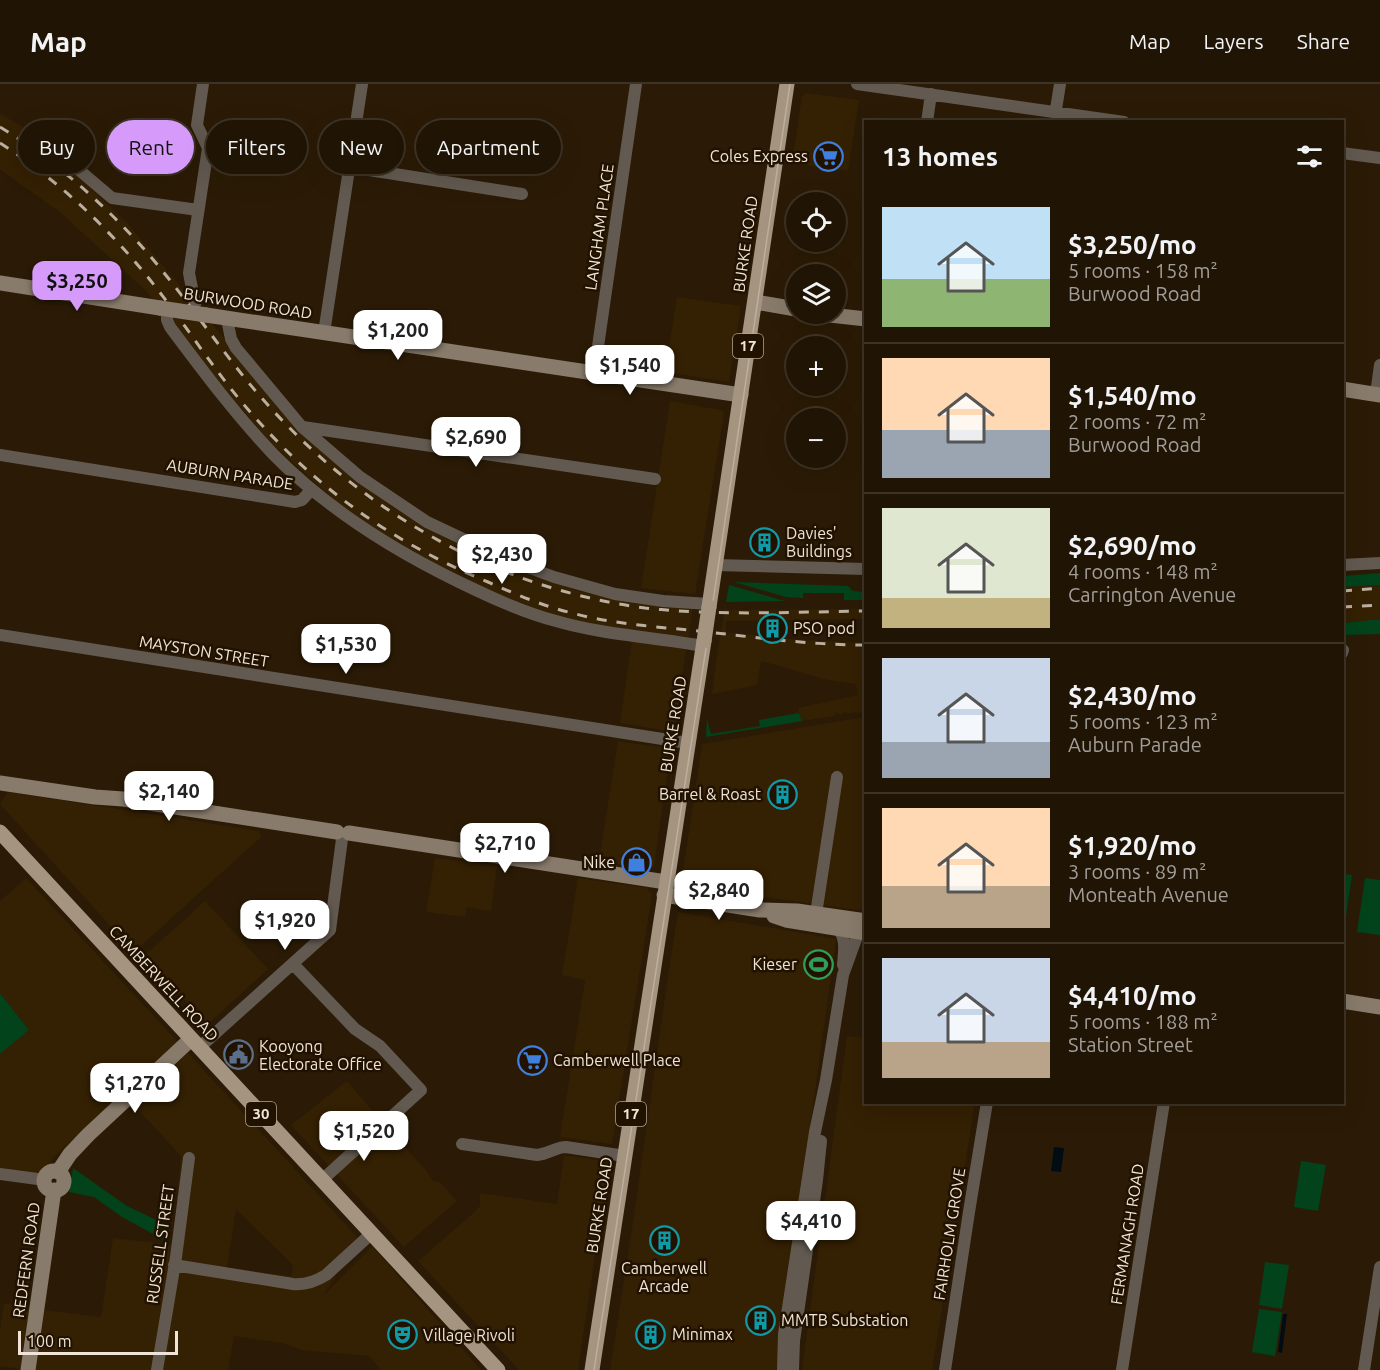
<!DOCTYPE html>
<html lang="en">
<head>
<meta charset="utf-8">
<style>
  body { margin:0; font-family:Ubuntu,sans-serif; background:#281d0e; color:#f1f3f6; height:100vh; display:flex; flex-direction:column; font-size:22px; white-space:nowrap }
  * { box-sizing:border-box; margin:0 }
  p { font-size:20px; color:#a29e9a }
  .icon { flex:none; width:33px; height:33px; fill:none; stroke:currentColor; stroke-width:2; stroke-linecap:round; stroke-linejoin:round }
  .map { position:relative; flex:1; overflow:hidden }
  .drawer { position:absolute; left:864px; top:36px; width:480px; height:984px; display:flex; flex-direction:column; background:#201404; border-radius:0px; box-shadow:0 6px 24px #0002,0 0 0 2px #3d3326 }
  .drawer>* { flex:none }
  .top-card { position:absolute; left:18px; top:36px; width:570px; height:54px; display:flex; gap:12px }
  .tools { position:absolute; left:786px; top:108px; display:grid; gap:12px }
  .tools a { display:grid; place-items:center; width:60px; height:60px; border-radius:50%; background:#201404; box-shadow:0 6px 24px #0002,0 0 0 2px #3d3326; font-size:30px }
  .scale { position:absolute; left:18px; bottom:15px; width:160px; box-sizing:border-box; padding-left:6px; border:3px solid #efe4d7; border-top:0; font-size:16px; line-height:21px; white-space:nowrap; color:#efe4d7; -webkit-text-stroke:4px #211200; paint-order:stroke }
  .price { position:absolute; translate:-50% -51px; padding:0 14px; border-radius:12px; background:#fff; color:#222; font-size:20px; line-height:39px; filter:drop-shadow(0 2px 3px #0008) }
  .price::after { content:''; position:absolute; left:50%; top:36px; width:18px; height:14px; margin-left:-9px; background:inherit; clip-path:polygon(0 0,100% 0,50% 100%) }
  .price.on { background:#d69bfa; color:#111 }
  ul { padding:0; list-style:none }
  li { display:flex; align-items:center; gap:18px; height:150px; padding:0 18px }
  li+li { border-top:2px solid #3d3326 }
  li span { display:grid; place-items:center; flex:none; width:168px; height:120px; border-radius:0px; color:#555 }
  li>.icon { margin-inline-start:auto }
  span .icon { width:72px; height:72px; fill:#fffc; stroke-width:1 }
  li b { font-size:26px }
  h2 { display:flex; justify-content:space-between; align-items:center; height:72px; padding:0 18px; font-size:26px }
  .tag { padding:0 21px; border-radius:27px; background:#201404; box-shadow:0 6px 24px #0002,0 0 0 2px #3d3326; font-size:21px; line-height:54px }
  .tag.on { background:#d69bfa; color:#111 }
  header { display:flex; align-items:center; gap:36px; box-sizing:border-box; height:84px; padding:0 30px; background:#201404; border-bottom:2px solid #3d3326 }
  header strong { font-size:28px }
  nav { display:flex; gap:33px; margin-inline-start:auto; font-size:21px }
  .map>svg:first-child { display:block }
</style>
</head>
<body>
<header>
<strong>Map</strong>
<nav><a>Map</a><a>Layers</a><a>Share</a></nav>
</header>
<div class="map">
<svg width="1380" height="1286" viewBox="0 0 1380 1286">
  <rect width="100%" height="100%" fill="#2b1b06"/>
  <!-- built -->
  <path fill="#342003" fill-rule="evenodd" d="M806,9l53,7 -11,71 -56,-8 10,-67z
    M0,30l31,17 97,93 92,109 19,28 44,53 43,41 68,53 38,23 80,36 60,22 62,14 59,4 -5,33 -80,-12 -68,-16 -61,-26 -60,-30 -45,-27 -37,-27 -66,-59 -54,-64 -73,-90 -82,-75 -62,-45z
    M677,213l64,9 -12,76 -64,-10z
    M670,317l51,9 3,3 -29,181 -54,-6z
    M1380,501v35l-37,3v-36z
    M726,518v8l139,-1v10l-139,2v11l74,8 65,3v68l-6,2 -7,-2v3l-9,-2v3l-8,-2 -1,3 -32,5 -4,-13 60,-13 -2,-11 -28,-4 -67,-19 -4,24 -45,9 4,-33z
    M632,557l54,8 -12,83 -54,-9z
    M865,633v194l-151,-21 -29,-6 -3,-4 1,-9 19,-127z
    M618,657l53,8 -17,117 -4,3 -51,-8z
    M8,708l251,39 2,6 -127,115 -134,-148z
    M435,774l62,8 -6,45 -24,-4 -2,10 -39,-5z
    M26,794l151,163 181,197 -34,57 48,-49 109,124h-100l-12,-14 -68,-6 -19,-7 -48,-7 -6,34h-201l-27,-4v-35l4,-28 39,7 58,7 12,-79 60,7 8,-89 -58,-63 -68,63 -20,25 -35,-9v-118l29,-24 -29,-37v-92zM236,1125l57,56 -2,11 -64,-8z
    M578,794l69,10 5,7 -40,249 -52,-7 25,-157 -23,-5z
    M205,817l63,68 -61,56 -62,-70z
    M678,828l158,27 -36,262 -22,169h-168l23,-148 35,-246z
    M847,952l18,2 1,64 109,1 -43,267h-130z
    M347,997l39,46 38,41 9,13 7,1 17,19 -53,46 -113,-122z
    M564,1071l45,7 -31,208h-59l-101,-109 52,-45 10,-10v-13l77,11z"/>
  <!-- green -->
  <path fill="#02431b" d="M1380,489v12l-37,2v-11z
    M734,498l114,4 5,5 12,1v8h-21v-7h-41v5l-17,-1z
    M729,501l52,15 5,1 -60,1z
    M1372,536h8v14l-37,1v-12z
    M799,629l3,8 -96,16 1,-18 4,15 49,-8 -1,-6z
    M1343,790l9,1 -7,49h-2z
    M1365,794l15,2v55l-23,-3z
    M0,909l29,37 -29,24z
    M1301,1077l25,4 -8,46 -24,-4z
    M73,1084l54,38 42,20 -1,16 -46,-25 -28,-20 -25,-5z
    M1265,1178l24,3 -7,44 -23,-4z
    M1259,1225l23,3 -7,44 -23,-4z"/>
  <!-- water -->
  <path fill="#020c14" d="M1054,1063l10,1 -3,24 -10,-1z
    M1283,1230h4l-5,39 -4,-1z"/>
  <g fill="none" stroke-linecap="round" stroke-linejoin="round">
    <!-- street -->
    <path stroke="#625a50" stroke-width="12" d="M857,0l267,38
      M927,38l4,-28
      M1054,38l6,-38
      M52,63l60,51 86,12
      M1342,69l38,5
      M350,83l172,27
      M195,220l-6,-31 19,-125 -11,-23 6,-41
      M167,225v11l3,7c33,44 65,87 103,127 53,54 118,95 186,128 31,15 63,30 97,39 48,14 98,16 147,25
      M227,235l4,20 5,9 66,79 58,50 67,45 76,36 51,19 61,17 48,7 46,3
      M324,249l38,-249
      M594,290l42,-290
      M1376,310l4,-29
      M303,343l352,52
      M0,371l295,47 7,-2 9,-10
      M715,481l151,4
      M1342,481l38,-2
      M0,551l688,108
      M1342,569l1,-3
      M816,830l21,-137
      M837,844c10,9 7,25 6,37
      M293,880l62,65 25,17 41,44 -99,90
      M200,963l130,-117 12,-91
      M462,1060l75,11c11,-1 19,-8 29,-8l59,9
      M0,1090l45,6
      M174,1181l119,19c12,1 22,-2 33,-9l46,-42
      M157,1286l19,-113 13,-99
      M783,1286l1,-36 31,-202 11,-52 17,-105 13,-36v-8
      M793,1286l1,-29 23,-161 4,-39
      M945,1286l24,-158 18,-110
      M1122,1286l42,-268
      M1364,1286l16,-103"/>
    <!-- secondary -->
    <path stroke="#887b6b" stroke-width="15" d="M0,199l160,25
      M755,218l41,7
      M821,230l45,5
      M206,231l535,80
      M1342,305l38,6
      M0,699l95,14 28,2 214,33
      M349,749l317,49
      M664,811l96,15 37,1 69,10
      M774,832l12,4 80,13
      M1342,917l38,6
      M44 1097a10 10 0 1 1 20 0a10 10 0 1 1-20 0Z
      M58,1088l12,-18 18,-19 103,-96
      M28,1286l26,-180"/>
    <!-- primary -->
    <path stroke="#a59580" stroke-width="15" d="M709,523l78,-523
      M0,748l498,538
      M592,1286l112,-729"/>
    <!-- tram -->
    <path stroke="#bbaf9f" stroke-width="1.5" d="M594,1286l113,-728 83,-558"/>
    <!-- rail -->
    <path stroke="#bbaf9f" stroke-width="3" stroke-dasharray="10 10" stroke-linecap="butt" d="M0,43c54,33 102,75 144,122 36,41 66,86 100,128 80,99 186,174 308,211 31,9 61,16 93,20 73,8 147,4 221,3
      M0,59c61,39 114,90 158,147 28,36 53,75 82,110 70,84 147,140 248,182 27,12 55,24 84,31 44,12 91,14 136,19 52,6 105,13 158,13
      M1342,507l38,-3
      M1342,523l38,-2"/>
    <!-- secondary-bridge -->
    <path stroke="#887b6b" stroke-width="15" d="M160,224l46,7"/>
    <!-- primary-bridge -->
    <path stroke="#a59580" stroke-width="15" d="M704,557l5,-34"/>
  </g>
  <!-- icons -->
  <defs>
    <symbol id="supermarket-ring" viewBox="-11 -11 22 22"><circle r="9.5" fill="#211200" stroke="#3f7fe0" stroke-width="1.5"/><path d="M-6-5.5h2.5l.6 2H6L4.5 2H-2.5L-4.4-4H-6ZM-1.5 3.2a1.3 1.3 0 1 0 .1 0ZM3 3.2a1.3 1.3 0 1 0 .1 0Z" fill="#3f7fe0"/></symbol>
    <symbol id="building-ring" viewBox="-11 -11 22 22"><circle r="9.5" fill="#211200" stroke="#0f9aa8" stroke-width="1.5"/><path d="M-4-6H4V6H1V3H-1V6H-4ZM-2.5-4.3h1.7v1.8h-1.7ZM.8-4.3h1.7v1.8H.8ZM-2.5-1h1.7V.8h-1.7ZM.8-1h1.7V.8H.8Z" fill="#0f9aa8"/></symbol>
    <symbol id="shop-ring" viewBox="-11 -11 22 22"><circle r="9.5" fill="#211200" stroke="#3f7fe0" stroke-width="1.5"/><path d="M-5-2.5h2.3a2.7 3.5 0 0 1 5.4 0H5L5.5 6h-11ZM-1.5-2.5h3a1.5 2.3 0 0 0-3 0Z" fill="#3f7fe0"/></symbol>
    <symbol id="stadium-ring" viewBox="-11 -11 22 22"><circle r="9.5" fill="#211200" stroke="#2e9e5b" stroke-width="1.5"/><path d="M0-5a6.5 5 0 1 0 0 10a6.5 5 0 1 0 0-10ZM-3.5-1.8h7v3.6h-7Z" fill="#2e9e5b"/></symbol>
    <symbol id="civic-ring" viewBox="-11 -11 22 22"><circle r="9.5" fill="#211200" stroke="#5c6f8a" stroke-width="1.5"/><path d="M-.6-6.5H3V-4.5H.6V-3L4-1V1h2V6H-6V1h2V-1L-.6-3ZM-1.2 2.5V6h2.4V2.5Z" fill="#5c6f8a"/></symbol>
    <symbol id="theatre-ring" viewBox="-11 -11 22 22"><circle r="9.5" fill="#211200" stroke="#0f9aa8" stroke-width="1.5"/><path d="M-5-5.5Q0-4 5-5.5V0Q5 5 0 6Q-5 5-5 0ZM-3.3-2.5H-1v1.5H-3.3ZM1-2.5H3.3v1.5H1ZM-2.8 1Q0 5.5 2.8 1Z" fill="#0f9aa8"/></symbol>
  </defs>
  <g fill-rule="evenodd">
    <use href="#supermarket-ring" x="812" y="56" width="33" height="33"/>
    <use href="#building-ring" x="748" y="442" width="33" height="33"/>
    <use href="#building-ring" x="756" y="528" width="33" height="33"/>
    <use href="#building-ring" x="766" y="694" width="33" height="33"/>
    <use href="#shop-ring" x="620" y="762" width="33" height="33"/>
    <use href="#stadium-ring" x="802" y="864" width="33" height="33"/>
    <use href="#civic-ring" x="222" y="954" width="33" height="33"/>
    <use href="#supermarket-ring" x="516" y="960" width="33" height="33"/>
    <use href="#building-ring" x="648" y="1140" width="33" height="33"/>
    <use href="#building-ring" x="744" y="1220" width="33" height="33"/>
    <use href="#building-ring" x="634" y="1234" width="33" height="33"/>
    <use href="#theatre-ring" x="386" y="1234" width="33" height="33"/>
  </g>
  <g text-anchor="middle" stroke-width="5" stroke-linejoin="round" paint-order="stroke">
    <!-- shield labels -->
    <g fill="#211200" stroke="#b1a596" stroke-width="1.5">
      <rect x="733" y="250" width="30" height="24" rx="4.5"/>
      <rect x="246" y="1018" width="30" height="24" rx="4.5"/>
      <rect x="616" y="1018" width="30" height="24" rx="4.5"/>
    </g>
    <g font-size="15" font-weight="bold" fill="#efe4d7">
      <text x="748" y="267">17</text>
      <text x="261" y="1035">30</text>
      <text x="631" y="1035">17</text>
    </g>
    <!-- poi labels -->
    <g font-size="16" fill="#efe4d7" stroke="#211200" text-anchor="start">
      <text x="808" y="78" text-anchor="end">Coles Express</text>
      <text x="786" y="455">Davies'<tspan x="786" dy="18">Buildings</tspan></text>
      <text x="793" y="550">PSO pod</text>
      <text x="761" y="716" text-anchor="end">Barrel &amp; Roast</text>
      <text x="615" y="784" text-anchor="end">Nike</text>
      <text x="797" y="886" text-anchor="end">Kieser</text>
      <text x="259" y="968">Kooyong<tspan x="259" dy="18">Electorate Office</tspan></text>
      <text x="553" y="982">Camberwell Place</text>
      <text x="664" y="1190" text-anchor="middle">Camberwell<tspan x="664" dy="18">Arcade</tspan></text>
      <text x="781" y="1242">MMTB Substation</text>
      <text x="672" y="1256">Minimax</text>
      <text x="423" y="1257">Village Rivoli</text>
    </g>
    <!-- street labels -->
    <g font-size="16" fill="#efe4d7" stroke="#211200">
      <text transform="translate(599 143) rotate(-82)" y="6">LANGHAM PLACE</text>
      <text transform="translate(745 160) rotate(-82)" y="6">BURKE ROAD</text>
      <text transform="translate(248 219) rotate(9)" y="6">BURWOOD ROAD</text>
      <text transform="translate(230 390) rotate(9)" y="6">AUBURN PARADE</text>
      <text transform="translate(204 567) rotate(9)" y="6">MAYSTON STREET</text>
      <text transform="translate(673 640) rotate(-81)" y="6">BURKE ROAD</text>
      <text transform="translate(164 899) rotate(47)" y="6">CAMBERWELL ROAD</text>
      <text transform="translate(599 1121) rotate(-81)" y="6">BURKE ROAD</text>
      <text transform="translate(949 1150) rotate(-81)" y="6">FAIRHOLM GROVE</text>
      <text transform="translate(1127 1150) rotate(-81)" y="6">FERMANAGH ROAD</text>
      <text transform="translate(160 1160) rotate(-82)" y="6">RUSSELL STREET</text>
      <text transform="translate(26 1176) rotate(-82)" y="6">REDFERN ROAD</text>
    </g>
  </g>
</svg>
<div class="tools">
<a><svg class="icon" aria-label="locate" viewBox="0 0 24 24"><circle cx="12" cy="12" r="6"/><path d="M12 2v4M12 18v4M2 12h4M18 12h4"/></svg></a>
<a><svg class="icon" aria-label="layers" viewBox="0 0 24 24"><path d="M12 4l9 5-9 5-9-5zM3 14l9 5 9-5"/></svg></a>
<a>+</a>
<a>−</a>
</div>
<div class="scale">100 m</div>
<b class="price on" style="left:77px;top:228px">$3,250</b>
<b class="price" style="left:398px;top:277px">$1,200</b>
<b class="price" style="left:630px;top:312px">$1,540</b>
<b class="price" style="left:476px;top:384px">$2,690</b>
<b class="price" style="left:502px;top:501px">$2,430</b>
<b class="price" style="left:346px;top:591px">$1,530</b>
<b class="price" style="left:169px;top:738px">$2,140</b>
<b class="price" style="left:505px;top:790px">$2,710</b>
<b class="price" style="left:719px;top:837px">$2,840</b>
<b class="price" style="left:285px;top:867px">$1,920</b>
<b class="price" style="left:135px;top:1030px">$1,270</b>
<b class="price" style="left:364px;top:1078px">$1,520</b>
<b class="price" style="left:811px;top:1168px">$4,410</b>
<div class="top-card">
<a class="tag">Buy</a>
<a class="tag on">Rent</a>
<a class="tag">Filters</a>
<a class="tag">New</a>
<a class="tag">Apartment</a>
</div>
<section class="drawer">
<h2>13 homes<svg class="icon" aria-label="filters" viewBox="0 0 24 24"><path d="M4 7h16M4 17h16"/><circle cx="9" cy="7" r="2"/><circle cx="15" cy="17" r="2"/></svg></h2>
<ul>
<li><span style="background:linear-gradient(#bfe0f5 60%,#8fb573 0)"><svg class="icon" aria-label="home" viewBox="0 0 24 24"><path d="M3 11l9-7 9 7M6 9v11h12V9"/></svg></span><div><b>$3,250/mo</b><p>5 rooms · 158 m²</p><p>Burwood Road</p></div></li>
<li><span style="background:linear-gradient(#ffd9b3 60%,#9aa5b1 0)"><svg class="icon" aria-label="home" viewBox="0 0 24 24"><path d="M3 11l9-7 9 7M6 9v11h12V9"/></svg></span><div><b>$1,540/mo</b><p>2 rooms · 72 m²</p><p>Burwood Road</p></div></li>
<li><span style="background:linear-gradient(#dfe7d0 75%,#c2b280 0)"><svg class="icon" aria-label="home" viewBox="0 0 24 24"><path d="M3 11l9-7 9 7M6 9v11h12V9"/></svg></span><div><b>$2,690/mo</b><p>4 rooms · 148 m²</p><p>Carrington Avenue</p></div></li>
<li><span style="background:linear-gradient(#c9d6e8 70%,#9aa5b1 0)"><svg class="icon" aria-label="home" viewBox="0 0 24 24"><path d="M3 11l9-7 9 7M6 9v11h12V9"/></svg></span><div><b>$2,430/mo</b><p>5 rooms · 123 m²</p><p>Auburn Parade</p></div></li>
<li><span style="background:linear-gradient(#ffd9b3 65%,#b9a48a 0)"><svg class="icon" aria-label="home" viewBox="0 0 24 24"><path d="M3 11l9-7 9 7M6 9v11h12V9"/></svg></span><div><b>$1,920/mo</b><p>3 rooms · 89 m²</p><p>Monteath Avenue</p></div></li>
<li><span style="background:linear-gradient(#c9d6e8 70%,#b9a48a 0)"><svg class="icon" aria-label="home" viewBox="0 0 24 24"><path d="M3 11l9-7 9 7M6 9v11h12V9"/></svg></span><div><b>$4,410/mo</b><p>5 rooms · 188 m²</p><p>Station Street</p></div></li>
</ul>
</section>
</div>
</body>
</html>
